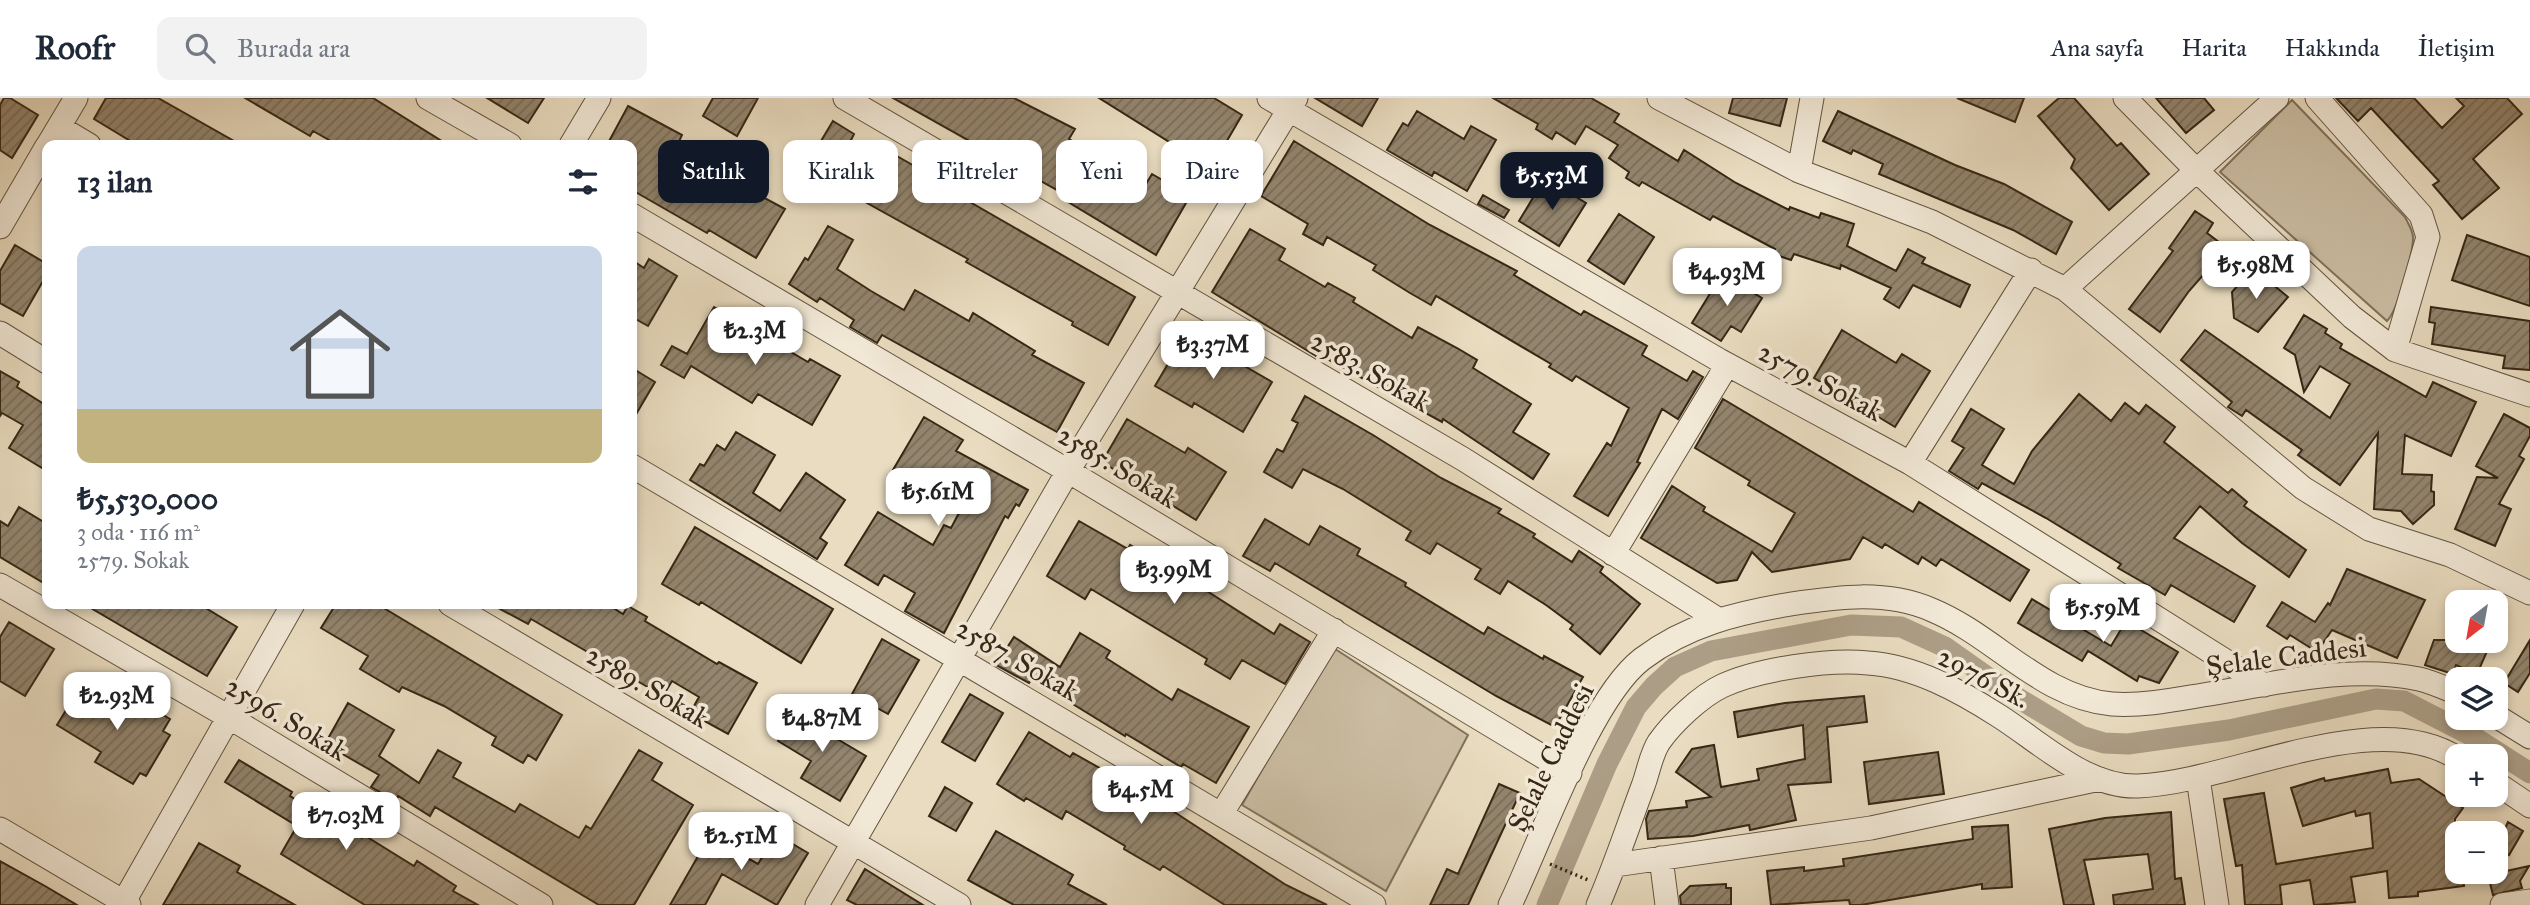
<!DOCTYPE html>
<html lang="tr">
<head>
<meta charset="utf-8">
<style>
  body { margin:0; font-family:"IM FELL Great Primer",serif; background:#f2f2f3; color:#1f2937; height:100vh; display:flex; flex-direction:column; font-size:26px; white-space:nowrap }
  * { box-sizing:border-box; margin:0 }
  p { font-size:23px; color:#747a83 }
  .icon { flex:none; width:38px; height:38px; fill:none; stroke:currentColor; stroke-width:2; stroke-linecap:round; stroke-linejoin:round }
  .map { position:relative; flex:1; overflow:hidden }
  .side { position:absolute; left:42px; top:42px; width:595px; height:469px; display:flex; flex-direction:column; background:#fff; border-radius:14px; box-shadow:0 4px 10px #0003 }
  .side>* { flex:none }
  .guide { position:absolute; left:658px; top:42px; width:665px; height:63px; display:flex; gap:14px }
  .needle { width:46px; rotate:211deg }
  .tools { position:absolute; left:2445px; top:492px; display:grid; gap:14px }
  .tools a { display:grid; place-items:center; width:63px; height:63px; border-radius:14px; background:#fff; box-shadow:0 4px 10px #0003; font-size:35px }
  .price { position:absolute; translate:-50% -60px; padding:0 16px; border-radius:14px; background:#fff; color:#222; font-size:23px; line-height:46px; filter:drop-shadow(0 2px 4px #0008) }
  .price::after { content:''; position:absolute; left:50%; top:42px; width:21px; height:16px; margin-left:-10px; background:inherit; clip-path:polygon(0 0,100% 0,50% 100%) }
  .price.current { background:#111827; color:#fff }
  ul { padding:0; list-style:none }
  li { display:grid; align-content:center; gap:14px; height:371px; padding:0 35px }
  li span { display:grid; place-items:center; height:217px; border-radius:14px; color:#555 }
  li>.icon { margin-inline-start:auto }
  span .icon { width:126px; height:126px; fill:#fffc; stroke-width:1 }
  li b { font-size:30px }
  h2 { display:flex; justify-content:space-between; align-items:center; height:84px; padding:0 35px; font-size:30px }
  .pill { padding:0 24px; border-radius:14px; background:#fff; box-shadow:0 4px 10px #0003; font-size:24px; line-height:63px }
  .pill.current { background:#111827; color:#fff }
  header { display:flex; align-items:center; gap:42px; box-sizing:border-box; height:98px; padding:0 35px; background:#fff; border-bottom:2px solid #e0e1e3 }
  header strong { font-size:33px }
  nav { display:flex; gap:38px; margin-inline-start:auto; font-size:24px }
  .search { width:490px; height:63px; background:#f2f2f3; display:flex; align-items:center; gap:18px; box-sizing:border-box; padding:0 24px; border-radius:14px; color:#747a83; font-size:26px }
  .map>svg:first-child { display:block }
</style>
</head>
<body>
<header>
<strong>Roofr</strong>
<div class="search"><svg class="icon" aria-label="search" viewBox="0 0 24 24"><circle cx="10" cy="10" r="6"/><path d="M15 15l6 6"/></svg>Burada ara</div>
<nav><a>Ana sayfa</a><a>Harita</a><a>Hakkında</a><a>İletişim</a></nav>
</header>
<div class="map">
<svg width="2530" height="807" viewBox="0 0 2530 807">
  <defs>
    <pattern id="building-hatch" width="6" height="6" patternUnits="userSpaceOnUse" patternTransform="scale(1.75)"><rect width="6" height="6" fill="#93856e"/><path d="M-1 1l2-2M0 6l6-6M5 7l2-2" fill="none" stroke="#796d59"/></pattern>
  </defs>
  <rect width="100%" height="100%" fill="#e9dcc0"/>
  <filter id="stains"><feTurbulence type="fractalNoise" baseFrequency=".00286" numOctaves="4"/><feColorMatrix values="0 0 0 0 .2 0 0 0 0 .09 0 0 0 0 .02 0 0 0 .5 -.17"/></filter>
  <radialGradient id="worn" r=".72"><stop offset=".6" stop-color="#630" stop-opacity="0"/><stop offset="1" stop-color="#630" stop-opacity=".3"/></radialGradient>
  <!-- park -->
  <path fill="#cbbda3" stroke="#80725c" stroke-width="2" d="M2292,2l113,117c3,6 8,14 8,20 0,17 -15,73 -26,84l-167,-149z
    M1332,549l136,88 -82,156 -144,-86z"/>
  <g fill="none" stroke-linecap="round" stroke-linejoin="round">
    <!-- canal -->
    <path stroke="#ac9e86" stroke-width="21" d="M1547,807l60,-141 29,-57 18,-21 21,-19 36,-16 140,-26 50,2 44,20 68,48 68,41 23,7 24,1 101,-14 147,-31 28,2 70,36 56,36"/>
  </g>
  <!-- building -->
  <path fill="url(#building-hatch)" stroke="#362715" stroke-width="2" d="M4,0h6l28,17 -26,43 -12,-8v-45z
    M106,0h52l83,47h-104l-43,-26z
    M245,0h128l75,47h-110l-25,-14 -3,5z
    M487,0h57l-16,25z
    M713,0h45l-21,38 -34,-20z
    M893,0h121l61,31 -6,10 77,45 6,-10 38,22 -34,59 -96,-58 2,-4z
    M1099,0h115l28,17 -31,53z
    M1315,0h63l-16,28z
    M1493,0h98l28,16 -5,8 64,39 6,-11 52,33 53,27 1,-3 29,11 2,-5 33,11 -7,22 49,25 12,-22 17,9 -3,5 48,22 -10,22 -47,-22 -14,23 -15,-9 7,-11 -50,-23 -1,4 -46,-15 -3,6 -18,-6 2,-5 -62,-33 -3,4 -68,-38 -3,4 -13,-8 3,-6 -20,-14 9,-13 -32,-19 -11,18 -19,-12 -4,7 -16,-10 2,-5z
    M1733,0h54l-7,28 -51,-13z
    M1957,0h67l-9,24z
    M2059,0h15l43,48 4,-3 28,31 -40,36 -38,-42 4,-9 -37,-43z
    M2156,0h48l10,12 -28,23z
    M2336,0h78l28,30 22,-22 -8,-8h51l15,16 -49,45 26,29 -37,31 -29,-34 6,-4 -68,-73 -13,13z
    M628,8l54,29 -7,15 110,59 -29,49 -47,-28 -2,3 -75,-43v-45h-25z
    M1417,13l47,28 7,-13 25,14 -29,51 -33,-19 -2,4 -45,-26 16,-27 5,3z
    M1838,13l117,54 49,19 68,38 -16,32 -43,-24 -134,-56 4,-10 -30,-14 -2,4 -28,-13z
    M833,23l21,13 -6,12 32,19 8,-14 37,21 -2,3 212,122 -27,48 -36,-20 1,-3 -107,-60 2,-3 -139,-77 -9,15 -24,-14z
    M1294,43l136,84 87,46 -3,4 67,40 3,-4 63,35 -5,9 45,26 6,-10 10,6 -25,42 -16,-10 -25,53 3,1 -32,53 -34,-20 33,-53 4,3 18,-38 -53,-32 -4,5 -23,-14 2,-3 -115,-68 -5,9 -21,-12 -37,-23 3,-5 -49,-28 -4,8 -20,-11 5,-10 -47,-28z
    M1545,80l41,25 -27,43 -40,-25z
    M1483,97l26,15 -5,8 -26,-14z
    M2195,113l18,12 -6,10 21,16 -21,29 -4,-3 -14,16 -29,41 -31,-23 44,-58 -4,-3z
    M1619,116l35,23 -30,47 -36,-23z
    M828,128l25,14 -16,29 34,22 33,19 11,-20 54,31 4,-8 62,38 -3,4 52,28 -27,49 -175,-97 -5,8 -27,-16 4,-7 -34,-22 -3,4 -28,-18 16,-26 3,2z
    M1250,131l35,20 -6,11 46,27 3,-4 27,15 -2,4 59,36 6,-11 39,21 20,12 -4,8 58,36 -18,28 36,22 -16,25 -90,-60 -1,3 -120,-66 -1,3 -109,-67z
    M2467,137l63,22v49l-78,-26z
    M15,147l32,19v10l-24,42 -23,-13v-32z
    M649,161l28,17 -29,50 -16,-9v-57l12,8z
    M2253,170l35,29 -30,35 -24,-14 -2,-26z
    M1722,176l40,24 -21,34 -10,-6 -10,15 -29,-18z
    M714,209l94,55 2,-3 30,17 -28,49 -54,-31 -6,9 -61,-37 -7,12 -23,-13 11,-19 15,8z
    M2431,209l99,14v49l-27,-2 2,-12 -73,-12 3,-21 -6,-1z
    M2304,217l23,14 -2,4 17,11 -2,4 86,49 7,-15 43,20 -25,54 -46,-21 -3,39 30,1 -1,16 3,1v13l-21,19 -12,-13 -27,-2 4,-76 -38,52 -42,-30 4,-5 -56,-40 -4,6 -14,-9 4,-5 -51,-42 24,-30 125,88 20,-34 -30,-18 -16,26 -9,-37 -11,-7z
    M1189,230l36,20 -3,5 50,29 -29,50 -49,-29 -2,4 -37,-21z
    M1842,232l54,33 6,-9 28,17 -35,56 -81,-49z
    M632,270l23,14 -23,39z
    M0,273l19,11 -2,5 30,19v65l-38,-23 14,-23 -21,-12 -2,3z
    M2079,296l32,27 14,-18 14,11 7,-9 29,22 -11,15 64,51 4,-4 15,13 -3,4 62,44 -17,27 -47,-34 -42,-37 -26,32 81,48 -21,36 -63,-37 -6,10 -47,-27 3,-4 -75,-46 -64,-35 -4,6 -29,-18 15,-23 -12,-7 19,-32 33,20 -22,36 32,19 18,-33z
    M1305,298l68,39 68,43 60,31 -3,4 37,21 -2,3 39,25 7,-11 24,16 -3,5 40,32 -40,50 -30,-25 3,-4 -27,-20 -38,-24 -8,13 -25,-15 6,-10 -44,-26 -7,11 -24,-14 5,-9 -68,-42 -40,-20 -11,19 -28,-16 13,-23 6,3 15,-29 -6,-3z
    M1723,301l190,113 6,-10 110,68 -19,31 -69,-42 -5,7 -14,-9 -4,7 -33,-20 -3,4 -19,-11 -13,22 -78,13 -20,-20 -15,28 -20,3 -76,-45 31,-52 33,21 -2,4 69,41 23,-39 -47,-28 2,-4 -55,-33z
    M2504,316l26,14v8l-11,20 5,3 -25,45 12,5 -16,37 -40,-17 22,-52 21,1 -22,-12z
    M924,319l39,23 -7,11 72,39 -9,16 -3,-2 -8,14 -3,-2 -61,117 -39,-22 10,-18 -31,-18 -6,10 -33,-20 33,-53 55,33 11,-20 7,3 16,-30 -29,-16 -6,10 -39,-22z
    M1127,321l58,34 3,-5 38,24 -30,48 -94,-58z
    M736,334l39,23 -22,38 27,18 26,-38 39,27 -25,38 7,5 -10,16 -127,-79 10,-16 4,2 13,-21 8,5z
    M19,409l28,17v61l-47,-28v-36l8,5z
    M1265,421l44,26 11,-19 40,23 -3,6 49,28 -1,3 79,48 4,-7 55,32 1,-3 39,21 -28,50 -59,-31 -221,-133 -5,8 -27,-15z
    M1079,423l49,28 2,-4 52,30 92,59 6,-10 30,18 -25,42 -43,-24 -12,19 -25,-15 2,-5 -116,-70 -6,10 -38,-23z
    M695,429l138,82 -32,54 -100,-61 -2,3 -37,-21z
    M2347,471l78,31 -28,58 -65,-28 -15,22 -27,-17 -3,4 -20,-13 15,-24 33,20 13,-19 2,2z
    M2032,501l79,47 15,-25 52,31 -19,31 -20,-7 -2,5 -49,-30 -6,10 -64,-38z
    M84,506h115l38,23 -30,49z
    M336,506h41l185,111 -26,45 -8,-5 -5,8 -31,-18 4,-8 -52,-31 -42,-19 -3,5 -39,-23 8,-13 -47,-28z
    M491,506h116l16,10 5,-8 19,11 -2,4 72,43 2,-2 38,21 -29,51 -38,-21 9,-16 -27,-16 -9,15 -132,-77 -3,5z
    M9,524l45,27 -29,47 -25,-15v-44z
    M1080,535l30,18 -4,7 66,42 6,-11 71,38 -33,56 -33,-19 -2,3 -55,-33 -1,2 -93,-57 -3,4 -33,-18 18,-28 46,30z
    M882,541l37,21 -31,54 -36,-20z
    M2434,542h58l-15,34 -21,-9 -3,9 -28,-9z
    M2530,542v33l-12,19 -14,-9z
    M82,586l46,28 8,-13 34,20 -7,12 7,4 -24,41 -6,-3 -7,11 -38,-22 6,-10 -44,-27z
    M970,596l33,19 -28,48 -33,-19z
    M1864,598l3,26 -40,5 4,55 -43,3 8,35 -46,10 -1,-5 -56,11 -45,3 -2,-20 3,-8 38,-4 -1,-6 25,-4 -35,-25 16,-23 22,-4 7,42 38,-7 -2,-11 48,-10 -2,-34 -65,12 -4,-25 51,-9z
    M348,605l46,27 -15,26 40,27 19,-33 23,13 -8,14 62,35 5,-8 59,34 7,-12 5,3 48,-79 23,13 -10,17 41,25 -59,100h-35l-164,-98 -5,9 -32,-20 -3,5 -24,-14 8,-12 -54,-31z
    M799,607l23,14 -5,8 49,29 -26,45 -39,-23 10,-17 -33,-20z
    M1029,634l41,25 3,-4 80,45 133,87 41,20h-102l-62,-39 -3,4 -36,-21 1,-3 -59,-35 -4,8 -36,-21 -2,3 -27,-17z
    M1938,654l6,42 -75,10 -5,-42z
    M239,662l53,32 -2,4 72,42 2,-3 50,31 3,-5 39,25 -3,5 25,14h-113l-84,-51 16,-28 -72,-44z
    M2388,671l3,14 28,-4 44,29 -8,11 2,53h5l2,14 -46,6v4l-29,2 -2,-27 -36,6 4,25 -41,3 -4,-25 -30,5 2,20h-37l-3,-40 -6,1 -12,-67 40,-6 12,71 97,-16 -3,-35 -14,3 -1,-5 -52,15 -12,-38 33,-10 1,3z
    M1499,686l21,9 -52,112h-38l17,-36 11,5z
    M945,689l27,16 -16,28 -27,-15z
    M2171,714l4,67 6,-1 4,27h-71l-1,-10 40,-6 -5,-35 -64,6 10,45h-30l-15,-76 56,-11z
    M2508,724l15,9 -14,24 -13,-8z
    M2008,727l4,62 -30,2v-5l-121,21h-11l-1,-5 -78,5 -4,-34 37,-4v4l40,-5 -1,-7 130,-20 -1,-12z
    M996,733l77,44 -5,9 39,21h-93l-46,-25z
    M776,736l32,19 -31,52 -55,-31 -17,31h-35l39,-68 49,27z
    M199,745l41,23 -3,6 58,33h-132z
    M0,763l45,25 32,19h-77z
    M2529,768l-9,15 2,7 -29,7 -5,-20z
    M865,771l16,10 42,26h-66l-10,-5z
    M1726,786v4h5v17h-50l-1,-9 10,-10z"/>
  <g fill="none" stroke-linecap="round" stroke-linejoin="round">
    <defs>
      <path id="minor" d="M428,0l82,47
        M845,0l618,361 253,159
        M1269,0l450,262 191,103 354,222
        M1659,0l140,73 133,51 133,67 238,199 66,41 81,26 80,38
        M2125,0l71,72 156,147 43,33 135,45
        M2317,0l104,117 7,22 -33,113
        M59,29l30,18
        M48,47l28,-47
        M571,47l28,-47
        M1799,73l13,-73
        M632,117l436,256 502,302
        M0,129l47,-81
        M2065,191l212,-191
        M0,235l47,29
        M1910,365l121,-193
        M632,368l742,439
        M1613,456l114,-189
        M0,487l227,131 314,189
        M450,506l509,301
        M2496,618l34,21
        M2198,680l19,127
        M2496,685l34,23
        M1222,715l112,-183
        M0,731l129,76
        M1661,760l6,47
        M1615,767l256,-37 229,-49
        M122,807l171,-301
        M817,807l251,-434 228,-373
        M1510,807c31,-64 80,-206 132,-246 45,-34 95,-46 149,-55 47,-7 95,-14 141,6 63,26 110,88 180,94 31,2 61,-4 91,-9 69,-11 147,-31 216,-16 13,3 26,9 38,14
        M1598,807c17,-39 30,-79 45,-119 5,-13 8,-32 16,-44 14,-20 42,-46 63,-56 36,-17 107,-27 146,-23 47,3 92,28 131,53 41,26 88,72 139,70 95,-4 236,-81 319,-28
        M2502,807l28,-4"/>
    </defs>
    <!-- minor casing -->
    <use href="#minor" stroke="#635440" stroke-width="25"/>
    <!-- path -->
    <path stroke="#362715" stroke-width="3.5" stroke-dasharray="2 3.5" stroke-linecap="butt" d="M1550,766l38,16"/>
    <!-- minor -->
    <use href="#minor" stroke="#f1e8d6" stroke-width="23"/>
  </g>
  <g text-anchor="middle" stroke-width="7" stroke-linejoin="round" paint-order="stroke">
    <!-- street labels -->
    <g font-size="28" fill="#362715" stroke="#f1e8d6">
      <text transform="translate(1371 273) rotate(30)" y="10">2583. Sokak</text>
      <text transform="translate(1821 283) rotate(28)" y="10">2579. Sokak</text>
      <text transform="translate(1118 368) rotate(31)" y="10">2585. Sokak</text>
      <text transform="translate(2286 558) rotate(-7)" y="10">Şelale Caddesi</text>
      <text transform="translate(1018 561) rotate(30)" y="10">2587. Sokak</text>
      <text transform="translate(1984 579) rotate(28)" y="10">2976 Sk.</text>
      <text transform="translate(648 588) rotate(30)" y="10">2589. Sokak</text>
      <text transform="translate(287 620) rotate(31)" y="10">2596. Sokak</text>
      <text transform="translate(1550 659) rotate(-64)" y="10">Şelale Caddesi</text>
    </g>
  </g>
  <rect width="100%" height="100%" filter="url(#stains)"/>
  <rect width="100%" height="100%" fill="url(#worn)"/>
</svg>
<div class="tools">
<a><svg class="needle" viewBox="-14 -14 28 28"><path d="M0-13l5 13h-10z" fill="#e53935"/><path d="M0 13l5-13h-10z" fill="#747a83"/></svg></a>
<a><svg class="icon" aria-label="layers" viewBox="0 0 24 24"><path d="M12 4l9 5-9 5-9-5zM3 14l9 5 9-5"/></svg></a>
<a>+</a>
<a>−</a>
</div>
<b class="price current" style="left:1552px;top:114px">₺5.53M</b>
<b class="price" style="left:2256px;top:203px">₺5.98M</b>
<b class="price" style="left:1727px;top:210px">₺4.93M</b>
<b class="price" style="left:755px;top:269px">₺2.3M</b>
<b class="price" style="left:1213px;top:283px">₺3.37M</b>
<b class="price" style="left:938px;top:430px">₺5.61M</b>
<b class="price" style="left:1174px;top:508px">₺3.99M</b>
<b class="price" style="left:2103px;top:546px">₺5.59M</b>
<b class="price" style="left:117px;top:634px">₺2.93M</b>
<b class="price" style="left:822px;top:656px">₺4.87M</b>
<b class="price" style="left:1141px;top:728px">₺4.5M</b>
<b class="price" style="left:346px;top:754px">₺7.03M</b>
<b class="price" style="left:741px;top:774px">₺2.51M</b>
<div class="guide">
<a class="pill current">Satılık</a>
<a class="pill">Kiralık</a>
<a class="pill">Filtreler</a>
<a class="pill">Yeni</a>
<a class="pill">Daire</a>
</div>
<section class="side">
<h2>13 ilan<svg class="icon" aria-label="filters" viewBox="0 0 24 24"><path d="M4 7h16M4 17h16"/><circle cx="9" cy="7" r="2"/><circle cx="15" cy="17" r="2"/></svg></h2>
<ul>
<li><span style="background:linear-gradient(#c9d6e8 75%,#c2b280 0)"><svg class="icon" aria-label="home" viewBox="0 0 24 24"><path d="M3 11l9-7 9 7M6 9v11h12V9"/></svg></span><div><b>₺5,530,000</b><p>3 oda · 116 m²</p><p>2579. Sokak</p></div></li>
</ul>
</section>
</div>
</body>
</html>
